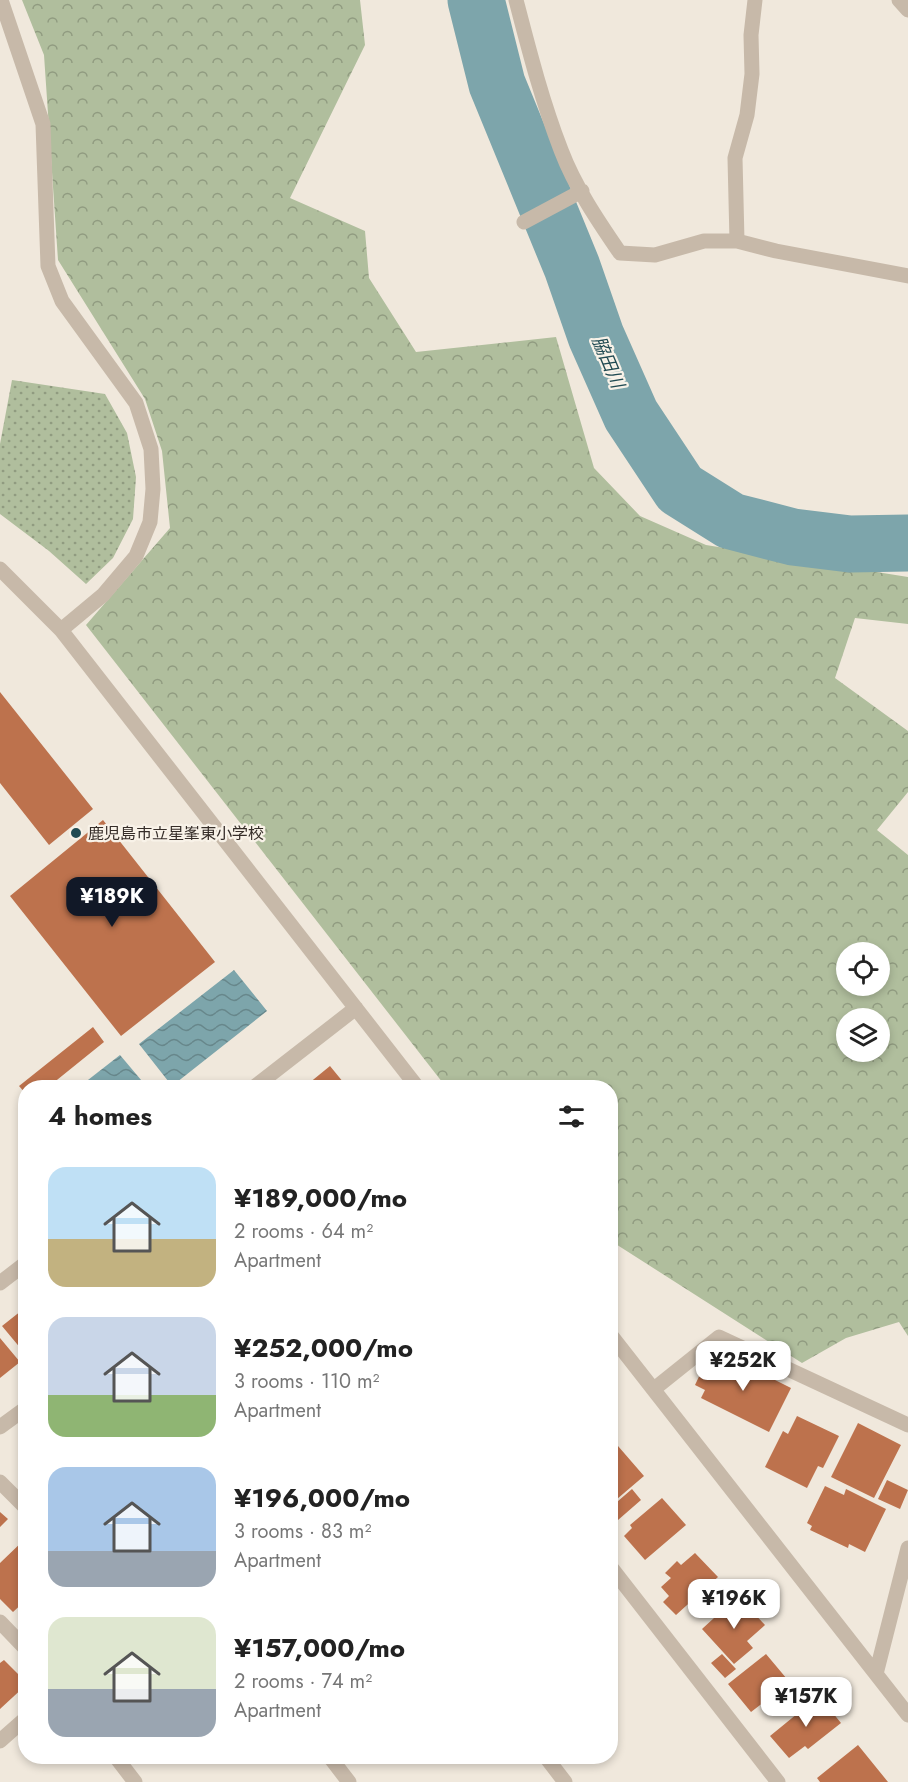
<!DOCTYPE html>
<html lang="en">
<head>
<meta charset="utf-8">
<style>
  body { margin:0; font-family:Jost,"Noto Sans JP",sans-serif; background:#f2f2f2; color:#222; height:100vh; display:flex; flex-direction:column; font-size:22px; white-space:nowrap }
  * { box-sizing:border-box; margin:0 }
  p { font-size:20px; color:#767676 }
  .icon { flex:none; width:33px; height:33px; fill:none; stroke:currentColor; stroke-width:2; stroke-linecap:round; stroke-linejoin:round }
  .map { position:relative; flex:1; overflow:hidden }
  .panel { position:absolute; left:18px; top:1080px; width:600px; height:684px; display:flex; flex-direction:column; background:#fff; border-radius:24px; box-shadow:0 3px 9px #0003 }
  .panel>* { flex:none }
  .tools { position:absolute; left:836px; top:942px; display:grid; gap:12px }
  .tools a { display:grid; place-items:center; width:54px; height:54px; border-radius:50%; background:#fff; box-shadow:0 3px 9px #0003; font-size:30px }
  .price { position:absolute; translate:-50% -51px; padding:0 14px; border-radius:12px; background:#fff; color:#222; font-size:20px; line-height:39px; filter:drop-shadow(0 2px 3px #0008) }
  .price::after { content:''; position:absolute; left:50%; top:36px; width:18px; height:14px; margin-left:-9px; background:inherit; clip-path:polygon(0 0,100% 0,50% 100%) }
  .price.current { background:#111827; color:#fff }
  ul { padding:0; list-style:none }
  li { display:flex; align-items:center; gap:18px; height:150px; padding:0 30px }
  li span { display:grid; place-items:center; flex:none; width:168px; height:120px; border-radius:18px; color:#555 }
  li>.icon { margin-inline-start:auto }
  span .icon { width:72px; height:72px; fill:#fffc; stroke-width:1 }
  li b { font-size:26px }
  h2 { display:flex; justify-content:space-between; align-items:center; height:72px; padding:0 30px; font-size:26px }
  .map>svg:first-child { display:block }
</style>
</head>
<body>
<div class="map">
<svg width="908" height="1782" viewBox="0 0 908 1782">
  <defs>
    <pattern id="forest-crowns" width="20" height="18" patternUnits="userSpaceOnUse" patternTransform="scale(1.5)"><rect width="20" height="18" fill="#b0be9d"/><path d="M2 6a3 3 0 1 1 6 0M12 15a3 3 0 1 1 6 0" fill="none" stroke="#909b80"/></pattern>
    <pattern id="park-dots" width="8" height="8" patternUnits="userSpaceOnUse" patternTransform="scale(1.5)"><rect width="8" height="8" fill="#b0be9d"/><path d="M2 2h.1M6 6h.1" fill="none" stroke="#909b80" stroke-width="1.8" stroke-linecap="round"/></pattern>
    <pattern id="water-waves" width="16" height="10" patternUnits="userSpaceOnUse" patternTransform="scale(1.5)"><rect width="16" height="10" fill="#7da5ab"/><path d="M0 5q4-4 8 0t8 0" fill="none" stroke="#67878b"/></pattern>
  </defs>
  <rect width="100%" height="100%" fill="#f0e8dc"/>
  <!-- forest -->
  <path fill="url(#forest-crowns)" fill-rule="evenodd" d="M22,0h338l5,45 -75,153 75,33 4,47 47,74 140,-15 38,131 46,48 66,29 202,32v47l-53,-6 -20,60 73,53v61l-31,38 31,25v481l-9,-14 -53,16 -44,25 -191,-122 -1,-153 -164,-1 -360,-462 84,-97 -8,-77 -17,-52 -87,-139 -14,-205zM846,952h33v34h-33zM846,1018h33v34h-33z"/>
  <!-- park -->
  <path fill="url(#park-dots)" d="M12,380l93,14 22,39 9,44 -3,42 -20,39 -27,26 -37,-33 -49,-37v-70z"/>
  <!-- water -->
  <path fill="url(#water-waves)" d="M234,970l33,41 -95,75 -33,-42z
    M120,1055l27,32h-68z"/>
  <g fill="none" stroke-linecap="round" stroke-linejoin="round">
    <!-- river -->
    <path stroke="#7da5ab" stroke-width="57" d="M476,0l21,84 75,183 24,69 35,79 49,74 51,32 62,16 57,7 58,-1"/>
  </g>
  <!-- building -->
  <path fill="#bd724d" d="M0,692l93,117 -44,36 -49,-62z
    M103,820l112,142 -94,74 -111,-140z
    M93,1027l11,15 -57,46h-21v6l-7,-8z
    M330,1066l18,22h-45z
    M26,1307v39l-4,4 -20,-24z
    M0,1338l20,24 -20,16z
    M723,1354l68,34 -22,44 -68,-34 4,-8 -10,-5 9,-19 10,5z
    M797,1416l42,20 -16,32 -5,-2 -11,22 -42,-21 18,-36 5,3z
    M858,1423l43,22 -27,53 -43,-21z
    M618,1446l26,30 -34,29v-52z
    M887,1480l21,10 -8,19 -22,-10z
    M825,1486l19,9 2,-6 40,20 -21,43 -16,-8 -1,4 -38,-18 2,-4 -5,-3z
    M632,1489l9,11 -31,27v-19z
    M662,1498l24,27 -41,35 -21,-24 8,-8 -2,-3z
    M0,1512l8,7 -8,8z
    M26,1538v62l-13,12 -13,-13v-36z
    M695,1553l23,24 -42,38 -13,-13 6,-6 -8,-9 10,-9 -6,-5 12,-12 4,4z
    M738,1596l27,29 -18,16 6,7 -19,16 -32,-35z
    M722,1654l14,15 -11,9 -14,-15z
    M766,1654l26,31 -16,14 -3,-4 -22,17 -23,-28z
    M4,1660l22,22v3l-26,24v-46z
    M819,1696l22,27 -33,26 -3,-3 -16,12 -19,-22z
    M858,1745l30,37h-68l-3,-4z"/>
  <g fill="none" stroke-linecap="round" stroke-linejoin="round">
    <!-- minor -->
    <path stroke="#c7b9a9" stroke-width="15" d="M1,0l42,124 5,142 14,35 74,102 15,46 2,40 -3,33 -14,34 -33,39 -42,35
      M516,0c13,50 26,101 45,150 14,37 37,71 59,103l35,2 49,-14h33l39,10 132,25
      M899,0l9,10
      M524,222l58,-31
      M737,241l-2,-83 12,-43 5,-41 -1,-39 4,-35
      M0,569l61,61 357,458
      M253,1088l103,-80
      M0,1283l26,-20
      M610,1334l298,381
      M654,1389l65,-52 189,88
      M0,1427l26,-19
      M0,1482l26,26
      M610,1566l168,216
      M0,1622l26,27
      M876,1674l32,-126
      M0,1741l26,-23
      M115,1756l20,26
      M329,1756l20,26
      M545,1756l20,26"/>
  </g>
  <!-- markers -->
  <circle fill="#214b53" stroke="#f8f2e8" stroke-width="2" cx="76" cy="833" r="6"/>
  <g text-anchor="middle" stroke-width="4.5" stroke-linejoin="round" paint-order="stroke">
    <!-- poi labels -->
    <g font-size="16" fill="#352d28" stroke="#f8f2e8" text-anchor="start">
      <text x="88" y="839">鹿児島市立星峯東小学校</text>
    </g>
    <!-- water labels -->
    <g font-size="18" font-style="italic" fill="#214b53" stroke="#f8f2e8">
      <text transform="translate(608 362) rotate(67)" y="6">脇田川</text>
    </g>
  </g>
</svg>
<div class="tools">
<a><svg class="icon" aria-label="locate" viewBox="0 0 24 24"><circle cx="12" cy="12" r="6"/><path d="M12 2v4M12 18v4M2 12h4M18 12h4"/></svg></a>
<a><svg class="icon" aria-label="layers" viewBox="0 0 24 24"><path d="M12 4l9 5-9 5-9-5zM3 14l9 5 9-5"/></svg></a>
</div>
<b class="price current" style="left:112px;top:928px">¥189K</b>
<b class="price" style="left:743px;top:1392px">¥252K</b>
<b class="price" style="left:734px;top:1630px">¥196K</b>
<b class="price" style="left:806px;top:1728px">¥157K</b>
<section class="panel">
<h2>4 homes<svg class="icon" aria-label="filters" viewBox="0 0 24 24"><path d="M4 7h16M4 17h16"/><circle cx="9" cy="7" r="2"/><circle cx="15" cy="17" r="2"/></svg></h2>
<ul>
<li><span style="background:linear-gradient(#bfe0f5 60%,#c2b280 0)"><svg class="icon" aria-label="home" viewBox="0 0 24 24"><path d="M3 11l9-7 9 7M6 9v11h12V9"/></svg></span><div><b>¥189,000/mo</b><p>2 rooms · 64 m²</p><p>Apartment</p></div></li>
<li><span style="background:linear-gradient(#c9d6e8 65%,#8fb573 0)"><svg class="icon" aria-label="home" viewBox="0 0 24 24"><path d="M3 11l9-7 9 7M6 9v11h12V9"/></svg></span><div><b>¥252,000/mo</b><p>3 rooms · 110 m²</p><p>Apartment</p></div></li>
<li><span style="background:linear-gradient(#a9c7e8 70%,#9aa5b1 0)"><svg class="icon" aria-label="home" viewBox="0 0 24 24"><path d="M3 11l9-7 9 7M6 9v11h12V9"/></svg></span><div><b>¥196,000/mo</b><p>3 rooms · 83 m²</p><p>Apartment</p></div></li>
<li><span style="background:linear-gradient(#dfe7d0 60%,#9aa5b1 0)"><svg class="icon" aria-label="home" viewBox="0 0 24 24"><path d="M3 11l9-7 9 7M6 9v11h12V9"/></svg></span><div><b>¥157,000/mo</b><p>2 rooms · 74 m²</p><p>Apartment</p></div></li>
</ul>
</section>
</div>
</body>
</html>
